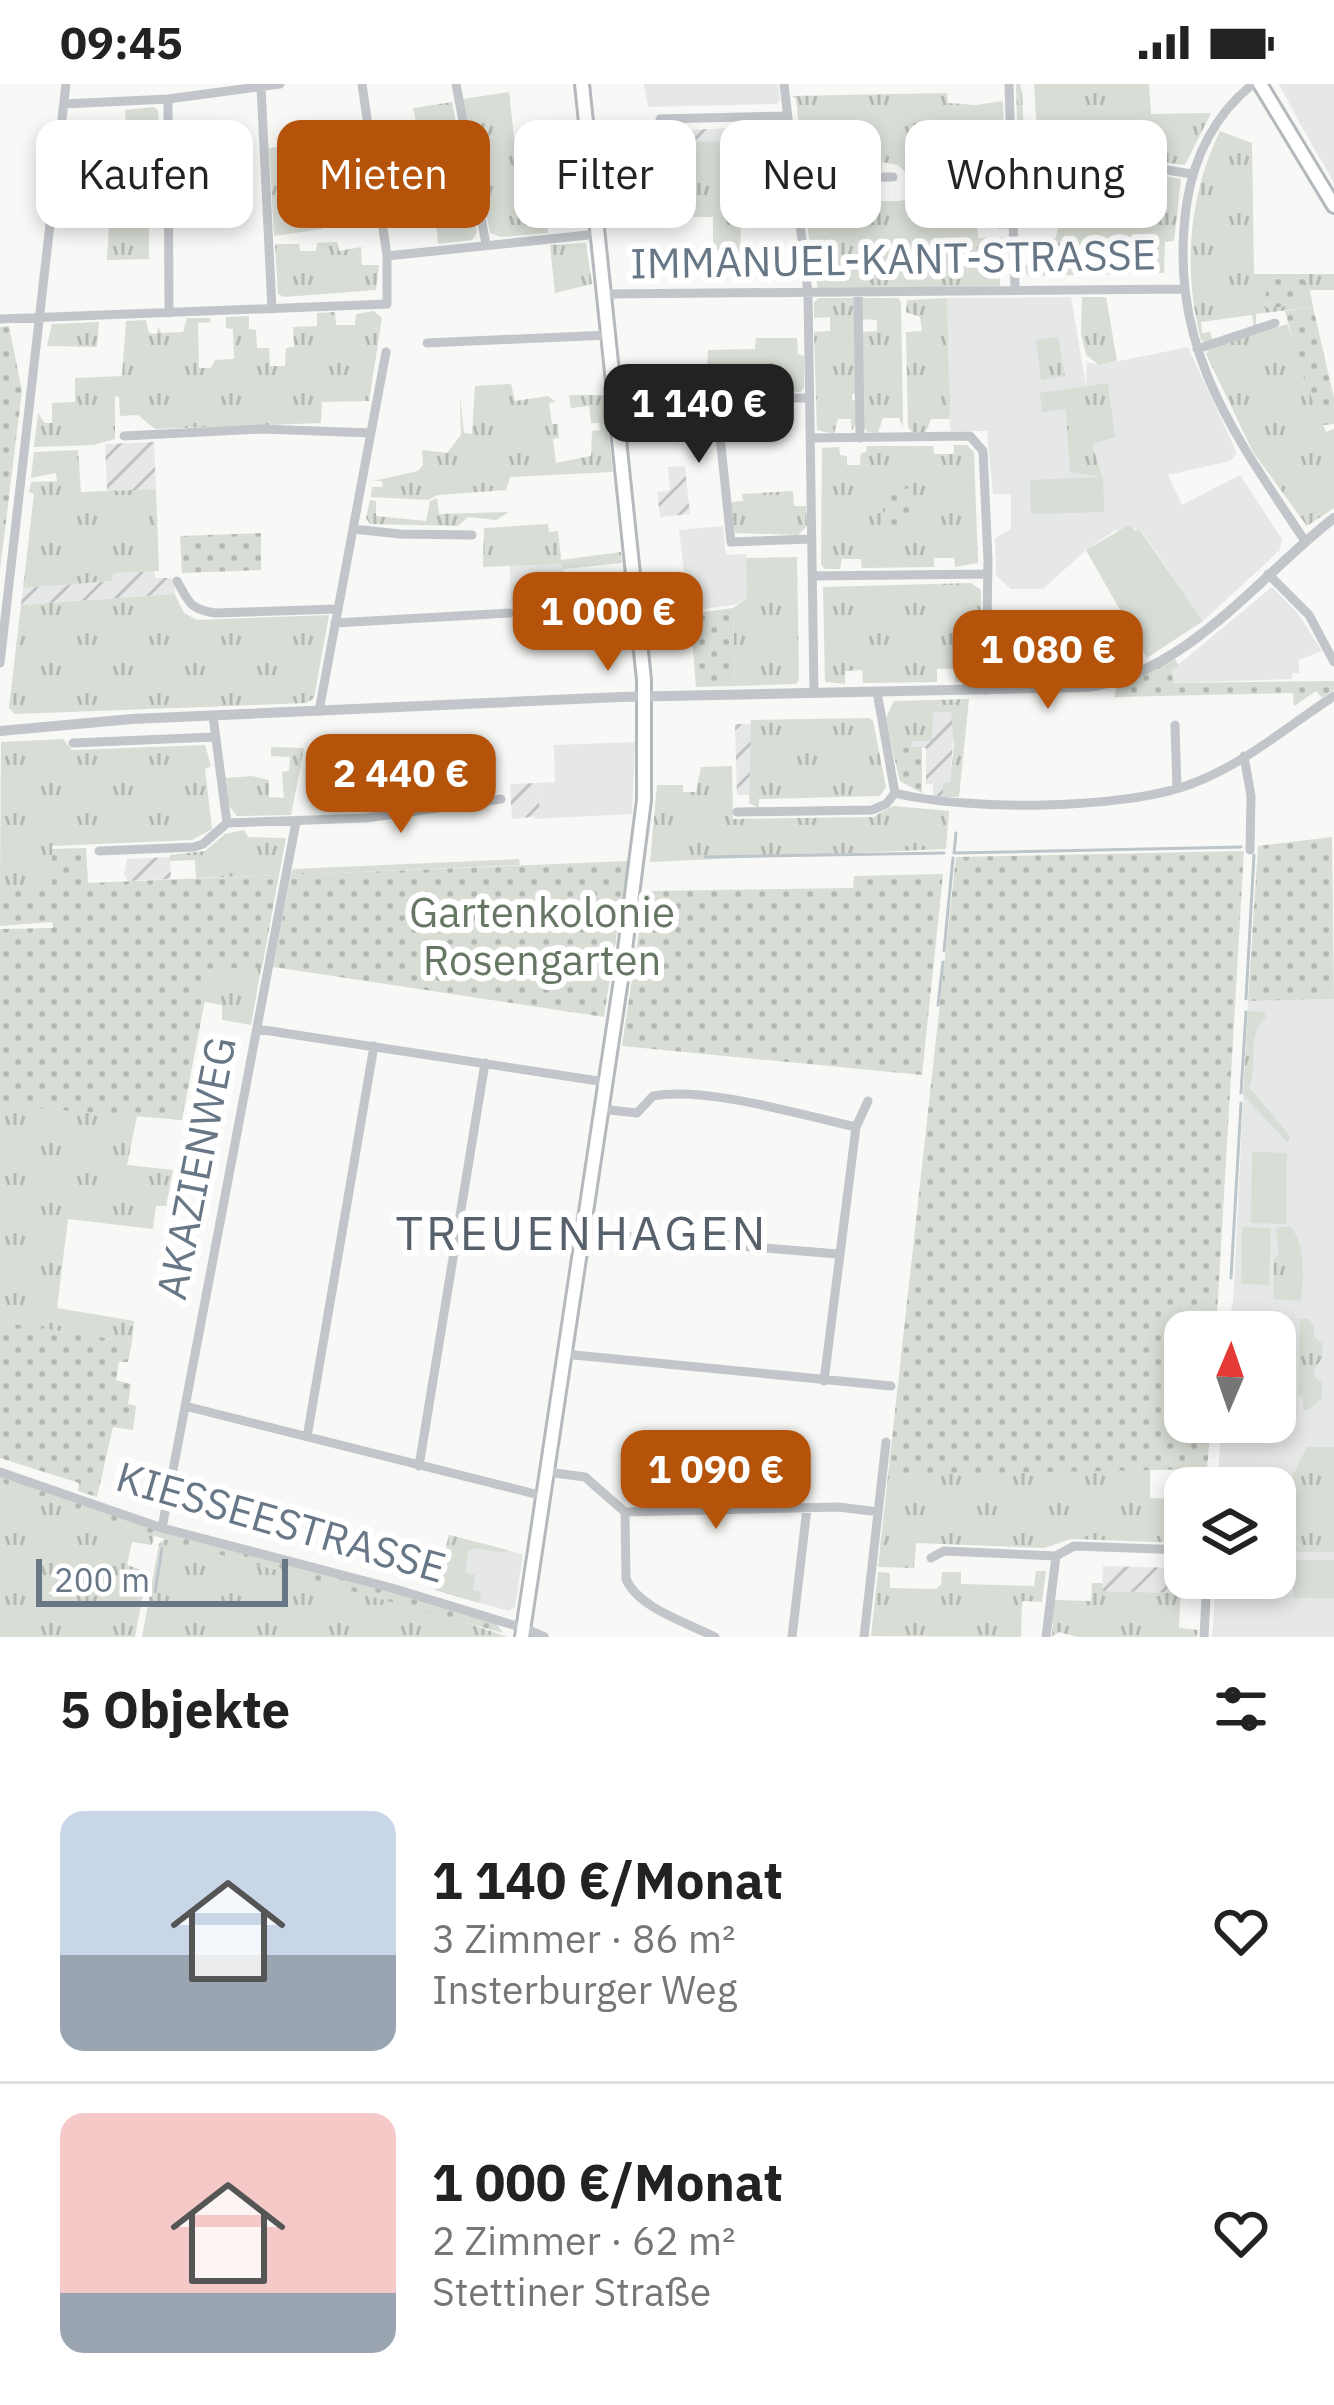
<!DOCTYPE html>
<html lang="de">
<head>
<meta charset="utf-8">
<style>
  body { margin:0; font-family:"IBM Plex Sans",sans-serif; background:#f2f2f2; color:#222; height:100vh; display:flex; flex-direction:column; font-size:45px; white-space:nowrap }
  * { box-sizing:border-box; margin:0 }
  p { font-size:39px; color:#767676 }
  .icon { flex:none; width:66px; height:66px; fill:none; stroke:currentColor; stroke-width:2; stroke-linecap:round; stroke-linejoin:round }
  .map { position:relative; height:1553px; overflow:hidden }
  .details { display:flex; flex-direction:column; background:#fff; flex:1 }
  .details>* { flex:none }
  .hud { position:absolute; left:36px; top:36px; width:1263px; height:108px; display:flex; gap:24px }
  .needle { width:78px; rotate:2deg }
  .buttons { position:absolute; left:1164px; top:1227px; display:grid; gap:24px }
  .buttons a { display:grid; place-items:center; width:132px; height:132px; border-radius:24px; background:#fff; box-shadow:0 6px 18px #0003; font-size:60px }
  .scale { position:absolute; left:36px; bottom:30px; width:252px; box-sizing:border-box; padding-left:12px; border:6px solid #687786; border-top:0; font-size:33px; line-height:42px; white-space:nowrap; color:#687786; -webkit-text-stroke:9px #fff; paint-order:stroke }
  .price { position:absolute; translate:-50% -102px; padding:0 27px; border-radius:24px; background:#b45309; color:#fff; font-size:39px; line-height:78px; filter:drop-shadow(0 3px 6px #0008) }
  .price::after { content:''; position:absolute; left:50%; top:72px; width:36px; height:27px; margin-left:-18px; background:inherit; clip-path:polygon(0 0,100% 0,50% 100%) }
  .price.selected { background:#222; color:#fff }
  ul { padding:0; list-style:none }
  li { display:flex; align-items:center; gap:36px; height:300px; padding:0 60px }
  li+li { border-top:3px solid #e0e0e0 }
  li span { display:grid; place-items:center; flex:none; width:336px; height:240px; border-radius:24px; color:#555 }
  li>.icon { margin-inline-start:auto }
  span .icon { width:144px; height:144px; fill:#fffc; stroke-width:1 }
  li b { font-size:51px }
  h2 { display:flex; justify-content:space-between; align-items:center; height:144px; padding:0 60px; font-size:51px }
  .tag { padding:0 42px; border-radius:24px; background:#fff; box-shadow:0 6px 18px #0003; font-size:42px; line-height:108px }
  .tag.selected { background:#b45309; color:#fff }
  .status { display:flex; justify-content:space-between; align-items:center; height:84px; padding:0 60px; background:#fff; direction:ltr }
  .status svg { height:33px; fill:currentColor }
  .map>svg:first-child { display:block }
</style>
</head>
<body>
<div class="status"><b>09:45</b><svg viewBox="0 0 49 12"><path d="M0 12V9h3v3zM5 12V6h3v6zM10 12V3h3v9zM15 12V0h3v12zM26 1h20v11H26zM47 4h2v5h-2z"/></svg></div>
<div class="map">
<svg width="1334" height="1553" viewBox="0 0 1334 1553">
  <defs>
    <pattern id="industrial-furrows" width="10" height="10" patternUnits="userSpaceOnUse" patternTransform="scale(3)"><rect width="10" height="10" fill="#e6e7e7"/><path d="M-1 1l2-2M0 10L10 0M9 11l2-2" fill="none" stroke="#bec0c1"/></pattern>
    <pattern id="grass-tufts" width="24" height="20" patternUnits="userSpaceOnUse" patternTransform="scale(3)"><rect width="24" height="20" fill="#d8ddd5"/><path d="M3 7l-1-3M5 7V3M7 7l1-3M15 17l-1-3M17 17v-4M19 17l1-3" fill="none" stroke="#b3b8b2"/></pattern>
    <pattern id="park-dots" width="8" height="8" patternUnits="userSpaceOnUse" patternTransform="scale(3)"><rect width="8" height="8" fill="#d8ddd5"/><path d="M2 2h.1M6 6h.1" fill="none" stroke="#b3b8b2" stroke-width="1.8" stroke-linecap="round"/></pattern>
  </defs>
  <rect width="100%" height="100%" fill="#f8f8f6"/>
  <!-- built -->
  <path fill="#e6e7e7" d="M644,0h134l2,16 -3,4 -129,3z
    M1279,0h55v99l-36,-63z
    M1071,213l15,89 1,-24 13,3 88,-18 49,106 -7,8 -62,14 14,30 58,-30 42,64 -2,11 -77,71 -63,-92 -26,2 -28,19 -43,39h-32l-15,-14 -1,-37 16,-9v-35h-18l-6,-63h-37l-3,-133z
    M723,442l3,29 20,-1 1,44 -13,7 -45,6 -10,-81z
    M563,480l8,65 -40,1 -3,-26 -17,1 -1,-39z
    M1272,503l25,25 25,39 -23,9v13h-7v6l-120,4v-13z
    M635,658l-3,72 -100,5 7,-4 -1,-32 17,-1 -1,-37z
    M1334,915v638h-122l3,-41 69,1 5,-122 -71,-2 4,-51h53v-90h-47l-2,-5 7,-24 15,-302z
    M449,1451l74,19 -8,53 -7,4 -73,-21z"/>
  <!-- industrial -->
  <path fill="url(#industrial-furrows)" d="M772,43l1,15 -90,2 -1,-14z
    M154,358l2,47 -49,2 -2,-47z
    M685,382l5,48 -30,3 -3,-25 13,-2 -2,-23z
    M154,487l1,7h18l2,16 -154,11 2,-17 89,-7v-8z
    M932,628h19l3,17 -4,54 -7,14 -10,-2v-11h-7v-36h-15v-7z
    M735,640h16l1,71h-15z
    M538,699l2,33 -28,3 -2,-35z
    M170,773l1,22 -43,2 -4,-6 3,-16z
    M1103,1482l76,2v25l-77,-2z"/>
  <!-- grass -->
  <path fill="url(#grass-tufts)" d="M1016,0h4l2,8 3,62h11l2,-4 -4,-66h115l2,30 60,-1 -26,52 -61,-8 -102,2 -4,-4z
    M509,8l5,46 15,-2 4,41h10l5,56 -47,4 -11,-4 -27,-134z
    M947,9l1,10 28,2 27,-4 1,30 -7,5 -37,1 -1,5h-6l-1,-9 -20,1v44l-24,3v-7l-10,-9 -16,-3v9l-10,-1 -1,4h-10v-7l-32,3v5h-20l-5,-4 -8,-72 -4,-3z
    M452,18l25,130 -5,8 -34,4 -4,-45 -21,-91z
    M154,23l4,3 2,42h-11v107l-42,1 2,-34h-9l4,-39h21l3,-37 -3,-40z
    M762,38h13l5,4 4,37 -5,1 2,23h5l3,29 -48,1 -1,38h-19l-1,-5h-7v-33h-57l-1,-49 5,-1 -1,-26 113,1v-14l-7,-1z
    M1220,47l32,12 2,131h80v16h-24l3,17 -57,7v13l-14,3 12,-4 -2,-11 -51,7 1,11 8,-1 3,9 -7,2 -5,-3c-18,-71 -13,-143 19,-209z
    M313,59l10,86 -49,7 -5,-88z
    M1118,84l63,11 -7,62 -9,1 -1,31 -136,3 -6,-11h29l-1,-21h-29v-5l35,-1 2,-11h25v-48l34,-1z
    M1005,97l2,22h-15v10l15,1v15h-9l-1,-5 -20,2 1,12 30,-1v15l-8,1v33l-182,3 -7,-36 23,-3 -2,-8h-18l-4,5 -3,-26 14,-1v-18l78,-1 9,-2 1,-16z
    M337,158l2,9 22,-4 1,18h17l-3,25 -92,7 -6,-3 -3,-50h24l1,7h16l1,-8z
    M586,159l6,41 -37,9 -5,-48z
    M1082,213h24l11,64 -18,4 -13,-10 -5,-21z
    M819,214h36l1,96h-4v6h3l2,22 -5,9 -1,-12h-13l-4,15 -17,-4 -3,-98 16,-1v-14l-16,1v-16z
    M861,214h37l3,4 2,125 -4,-9h-16l-5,15 -10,-1 -5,-5 -1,-95 15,-1v-11l-16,-1z
    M947,214l3,121h-19l-5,13h-14l-4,-5 -2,-95 16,-1 -2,-14 -14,-5 1,-12z
    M374,227l8,7 -13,83 -47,1 -1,21 -166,6 -17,-14 -18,1 -1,-19 -4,-1v43l-21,6 -60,2 4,-34 7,10h7v-20l23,-1v-24l47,-2 4,-55 20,-1 3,13 8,1 1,-8 3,7 22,-1 4,-14h23l1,4 -13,1 1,45h12l4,-8 19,-1 -1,-30 -7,-1v-11l23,-1v13l7,1 1,18h12l1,18h15l1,-18 8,-1 -1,-20 24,-1v-13l18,-1 1,13h19l1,-11z
    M99,238l-2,25 -50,-1 5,-22z
    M1287,240l39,108 8,-3v79l-27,18 -54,-74 -47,-98 3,-5z
    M1058,253l7,39 -24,4 -5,-40z
    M756,254h41l1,16 6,2v32l-3,4 -95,-1 2,-41 47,-1z
    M1108,299l7,54 -23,7 10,33 -32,-5 -4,-63 -24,3 -2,-19z
    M511,300l4,17 33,-5 8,6 -7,1 3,21h6l1,14 -6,1 3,24 35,-7 1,-25 8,-1 -1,-7h-8l-2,-17 -18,2 -2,-13h35l9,77 -103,5 -4,13 -68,5 -10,5 -57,-3 1,-10h11l-1,-6h-9l45,-10 5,-6 -1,-15 25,3 14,-18 -1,-39 4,37 8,1 3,-48z
    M954,361h13l7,7 4,111 -23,4 -1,-9h-20v9l-72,1 -1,-9h-19l-2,10h-15l-4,-4 1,-117 17,-1 1,8 7,1v9h13l1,-12 5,-1 1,-6h66l1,8h20z
    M78,366l3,42 75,-3 3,82 -46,2 -1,8 -89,7 11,-94 -5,-2 2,-10 26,-1 -1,-8 -25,5 3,-26z
    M793,407l1,15h12l1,20 -9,9 -63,-2 -5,-31 13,-1 -1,-7z
    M437,414l2,16 70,-2 -13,8 -28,-3 -10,9 -88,-2 -4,-6 4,-18 6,1v15l50,5 4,-20z
    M548,440l1,8 9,-1 3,29 60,-8 1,11 -59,6 -1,-5 -79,3 1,-39z
    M797,473l2,123 -3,4 -61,2 -2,-78 14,-10 -1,-40z
    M971,499l10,7v24h-8v15h8l-1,44 -6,7 -19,2v-13h-18v13l-74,1 -1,-13 -17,1v13l-20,-2 -2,-95z
    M175,510l9,19 13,7 132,-5 -15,83 -8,5 -291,11 -6,-6 12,-103z
    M969,615l-10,98h-16v-14l7,-1 4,-36 -3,-34h-18l-1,29h-20l-1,7h-19l-6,-30 8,-17z
    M869,634l4,3 13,66 -6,9 -121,3v9l-10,-5 2,-83z
    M63,655l9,11 133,-5 6,21 -6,3 7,60 -20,11 -140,6 1,38 -53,2 1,-144z
    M271,663l33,1 -13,67 -54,1 -8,-10 -3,-28 26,-2 17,4v17l15,1 -2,-26 7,-1 1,-14 -19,-1z
    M732,682l1,53 140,-2 20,-11 56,5 -3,38 -296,13 7,-77h26v7h13l5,-25z
    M244,746l4,7 38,1 -7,37 -83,3 -1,-18 -25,1v-6l35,-4 20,-17z
    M519,775l1,6 -229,10 2,-6z
    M211,884h50l-10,57 -29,-5v-15l-18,-3z
    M1248,927l16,1 2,5c-21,20 -7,47 -17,70l41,49 -2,7 -45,-48z
    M0,1021l137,11 -10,49 46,5 -7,36h-10l-3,23 -85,-10 -11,89 77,13 -2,21 -132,-20z
    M1280,1143h11c14,18 14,54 9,74l-27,-2 1,-40 5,-5 -3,-24z
    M1300,1235h8l6,7v11l9,7 -1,15 -7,8 -1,9 8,7v15l-14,12h-5v-13l-5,-1z
    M1307,1363h27v105h-43l1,-75z
    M1150,1385v29l35,1v44l-114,-4 -27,9 -128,-5 -2,25 -36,-1 10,-92z
    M0,1398l154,53 -2,10 -20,-3 -5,23 20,7 -12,65h-135z
    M449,1451l59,15v3l-35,-5 -5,4 -3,21 10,2 -2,15 8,2 -2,11 -44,-13z
    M164,1455l268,72 76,26h-366l17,-93z
    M1036,1487h10l-4,31 -20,-1 -1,36 -150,-1 7,-64 12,1v15l46,1 5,-5 1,-12h19v12l73,2z
    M1092,1499h10l1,8 72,2 6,-8 -2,43 19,2 -1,7h-120l-18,-5 -7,5 2,-37 37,1z"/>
  <!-- park -->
  <path fill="url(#park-dots)" d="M1266,190h40l-6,31 -34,3z
    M1313,223l21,91v26l-12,1 -23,-60 -14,-54z
    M9,242l13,65 -22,179v-243z
    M883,404h29v41l-29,2z
    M261,449v37l-79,3 -2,-37z
    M733,524l2,78 -39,1 -6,-73z
    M1175,575l4,7 -7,4 1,13 161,-2v9l-12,8 -6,-7 -22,15 -1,-13 -179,4 3,-11z
    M922,663v46l-22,-12 -8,-33z
    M1332,753l2,162 -86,2 10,-155z
    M86,764l2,35 191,-8 -17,93h-51l-29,152 -182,-15v-176l53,-1 -1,-6 -52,4v-40l52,-2v-35z
    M1244,767l-28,481h-31v90h26l-4,47 -319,6 68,-618z
    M628,777l-24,156 -331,-50 18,-92z
    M943,790l-21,201 -300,-29 23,-155 208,-3 1,-12z
    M0,1238l132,20 -4,20h-9l-3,18 15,4 -3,20 8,2 -3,24 -20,-3 -16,70 -19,-6 1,-8 -79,-25z
    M0,1391l166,58 228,58 103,33 6,9 -339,-94 -164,-57z"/>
  <!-- pitch -->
  <path fill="#d8ddd5" d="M1103,393l1,35 -73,2 -1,-34z
    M1129,441l6,6 4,-2 64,92 -56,37 -61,-108z
    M1252,1068l35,1 -1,71 -35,-1z
    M1242,1143l29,1 -2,57 -28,-1z
    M1293,1476h41v38h-41z"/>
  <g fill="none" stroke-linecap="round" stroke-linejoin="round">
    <!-- stream -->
    <path stroke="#bbc5ca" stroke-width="3" d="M956,749l-2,20 287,-6
      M705,773l239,-4
      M944,867l9,-93
      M1246,915l8,-144
      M938,921l5,-43
      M1241,1009l5,-81
      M1231,1194l10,-175
      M1182,1454l3,-1
      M155,1508l7,-44"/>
    <defs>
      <path id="secondary" d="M1260,0l74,122
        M522,1553l100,-664 22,-173v-120l-62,-596"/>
    </defs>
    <!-- secondary casing -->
    <use href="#secondary" stroke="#b4b9be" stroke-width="18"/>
    <!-- minor -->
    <path stroke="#c2c5c9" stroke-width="9" d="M456,0l30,160
      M784,0l24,209 6,400
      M1009,0l6,205
      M1253,0c-37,29 -59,72 -66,118 -21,141 44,228 118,339
      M261,3l11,222
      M168,15l1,214
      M64,20l104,-5 112,-15
      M660,35l128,-3
      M1011,82l118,-2 63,10
      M795,94l98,-1
      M387,172l211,-22
      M858,208l2,146
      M605,210l578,-5
      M0,235l387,-15v-48l-25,-172
      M427,259l182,-8
      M1197,265l78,-26
      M810,314h-87l-6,9 14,135 81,-3
      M124,352l138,-7 109,4
      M810,354l160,-2 13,15 5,108 -2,131
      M353,445l47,5 72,1
      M1268,490l41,41 25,47
      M812,492l176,-2
      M177,497c12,21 12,28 38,32l123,-4
      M335,539l175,-10
      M0,579l66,-579
      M877,608l18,101c71,18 228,17 296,-9 52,-19 97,-58 143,-88
      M319,627l67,-359
      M213,632l14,107
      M1175,641l2,64
      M73,659l141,-6
      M1244,672l7,40 -1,54
      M737,728l135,-2 14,-6 9,-11
      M99,767l95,-4 9,-3 24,-21 139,-5 135,-19
      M257,945l348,53
      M601,1025l36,4 16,-17c53,-10 148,19 203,31
      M582,1149l256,21
      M564,1270l327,32
      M824,1297l32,-254 12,-26
      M185,1322l358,90
      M307,1353l67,-391
      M419,1382l66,-403
      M0,1388l162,56 230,60 131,40
      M547,1388l38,5 40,35 213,-5 33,4
      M1212,1404l1,-10
      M625,1428l1,67c12,29 62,44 89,58
      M162,1444l134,-706
      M931,1474l13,-7 112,5 18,-10 111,4
      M792,1553l15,-129
      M864,1553l22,-195
      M1046,1553l10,-81
      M1204,1553l3,-59"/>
    <!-- tertiary -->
    <path stroke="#c2c5c9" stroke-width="10" d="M0,647l132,-12 488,-22 468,-10c102,-16 169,-109 246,-169
      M523,1544l21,9"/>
    <!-- secondary -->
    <use href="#secondary" stroke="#fff" stroke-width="12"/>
  </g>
  <g text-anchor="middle" stroke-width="12" stroke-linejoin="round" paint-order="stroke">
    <!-- street labels -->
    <g font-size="42" fill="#687786" stroke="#fff">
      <text transform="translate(893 175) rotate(-1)" y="15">IMMANUEL-KANT-STRASSE</text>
      <text transform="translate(196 1084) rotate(-79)" y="15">AKAZIENWEG</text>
      <text transform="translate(281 1438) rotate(16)" y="15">KIESSEESTRASSE</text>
    </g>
    <!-- park labels -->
    <g font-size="42" fill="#667863" stroke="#fff">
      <text x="542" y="843">Gartenkolonie<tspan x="542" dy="48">Rosengarten</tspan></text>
    </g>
    <!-- quarter labels -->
    <g font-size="48" letter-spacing="3" fill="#56616b" stroke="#fff">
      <text x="582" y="1166">TREUENHAGEN</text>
    </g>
  </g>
</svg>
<div class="buttons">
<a><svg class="needle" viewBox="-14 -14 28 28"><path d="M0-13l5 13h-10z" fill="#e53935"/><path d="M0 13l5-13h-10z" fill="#767676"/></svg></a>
<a><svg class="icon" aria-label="layers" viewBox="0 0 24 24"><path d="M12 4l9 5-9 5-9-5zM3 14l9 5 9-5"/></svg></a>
</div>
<div class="scale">200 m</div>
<b class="price selected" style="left:699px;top:382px">1 140 €</b>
<b class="price" style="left:608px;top:590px">1 000 €</b>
<b class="price" style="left:1048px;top:628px">1 080 €</b>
<b class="price" style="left:401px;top:752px">2 440 €</b>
<b class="price" style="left:716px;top:1448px">1 090 €</b>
<div class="hud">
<a class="tag">Kaufen</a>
<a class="tag selected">Mieten</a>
<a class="tag">Filter</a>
<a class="tag">Neu</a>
<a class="tag">Wohnung</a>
</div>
</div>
<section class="details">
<h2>5 Objekte<svg class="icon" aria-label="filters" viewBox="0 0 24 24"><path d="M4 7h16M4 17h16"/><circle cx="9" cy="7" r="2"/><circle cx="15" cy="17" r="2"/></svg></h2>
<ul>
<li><span style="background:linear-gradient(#c9d6e8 60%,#9aa5b1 0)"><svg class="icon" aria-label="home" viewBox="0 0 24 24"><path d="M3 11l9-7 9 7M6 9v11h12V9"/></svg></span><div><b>1 140 €/Monat</b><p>3 Zimmer · 86 m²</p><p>Insterburger Weg</p></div><svg class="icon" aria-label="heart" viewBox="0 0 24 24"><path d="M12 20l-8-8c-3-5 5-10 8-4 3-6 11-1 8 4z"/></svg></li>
<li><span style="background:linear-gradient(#f6c9c9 75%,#9aa5b1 0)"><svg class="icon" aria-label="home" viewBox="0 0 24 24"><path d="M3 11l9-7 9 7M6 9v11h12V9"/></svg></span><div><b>1 000 €/Monat</b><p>2 Zimmer · 62 m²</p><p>Stettiner Straße</p></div><svg class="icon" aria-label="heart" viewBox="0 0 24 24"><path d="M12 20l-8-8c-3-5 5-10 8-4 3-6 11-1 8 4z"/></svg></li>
</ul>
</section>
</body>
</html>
